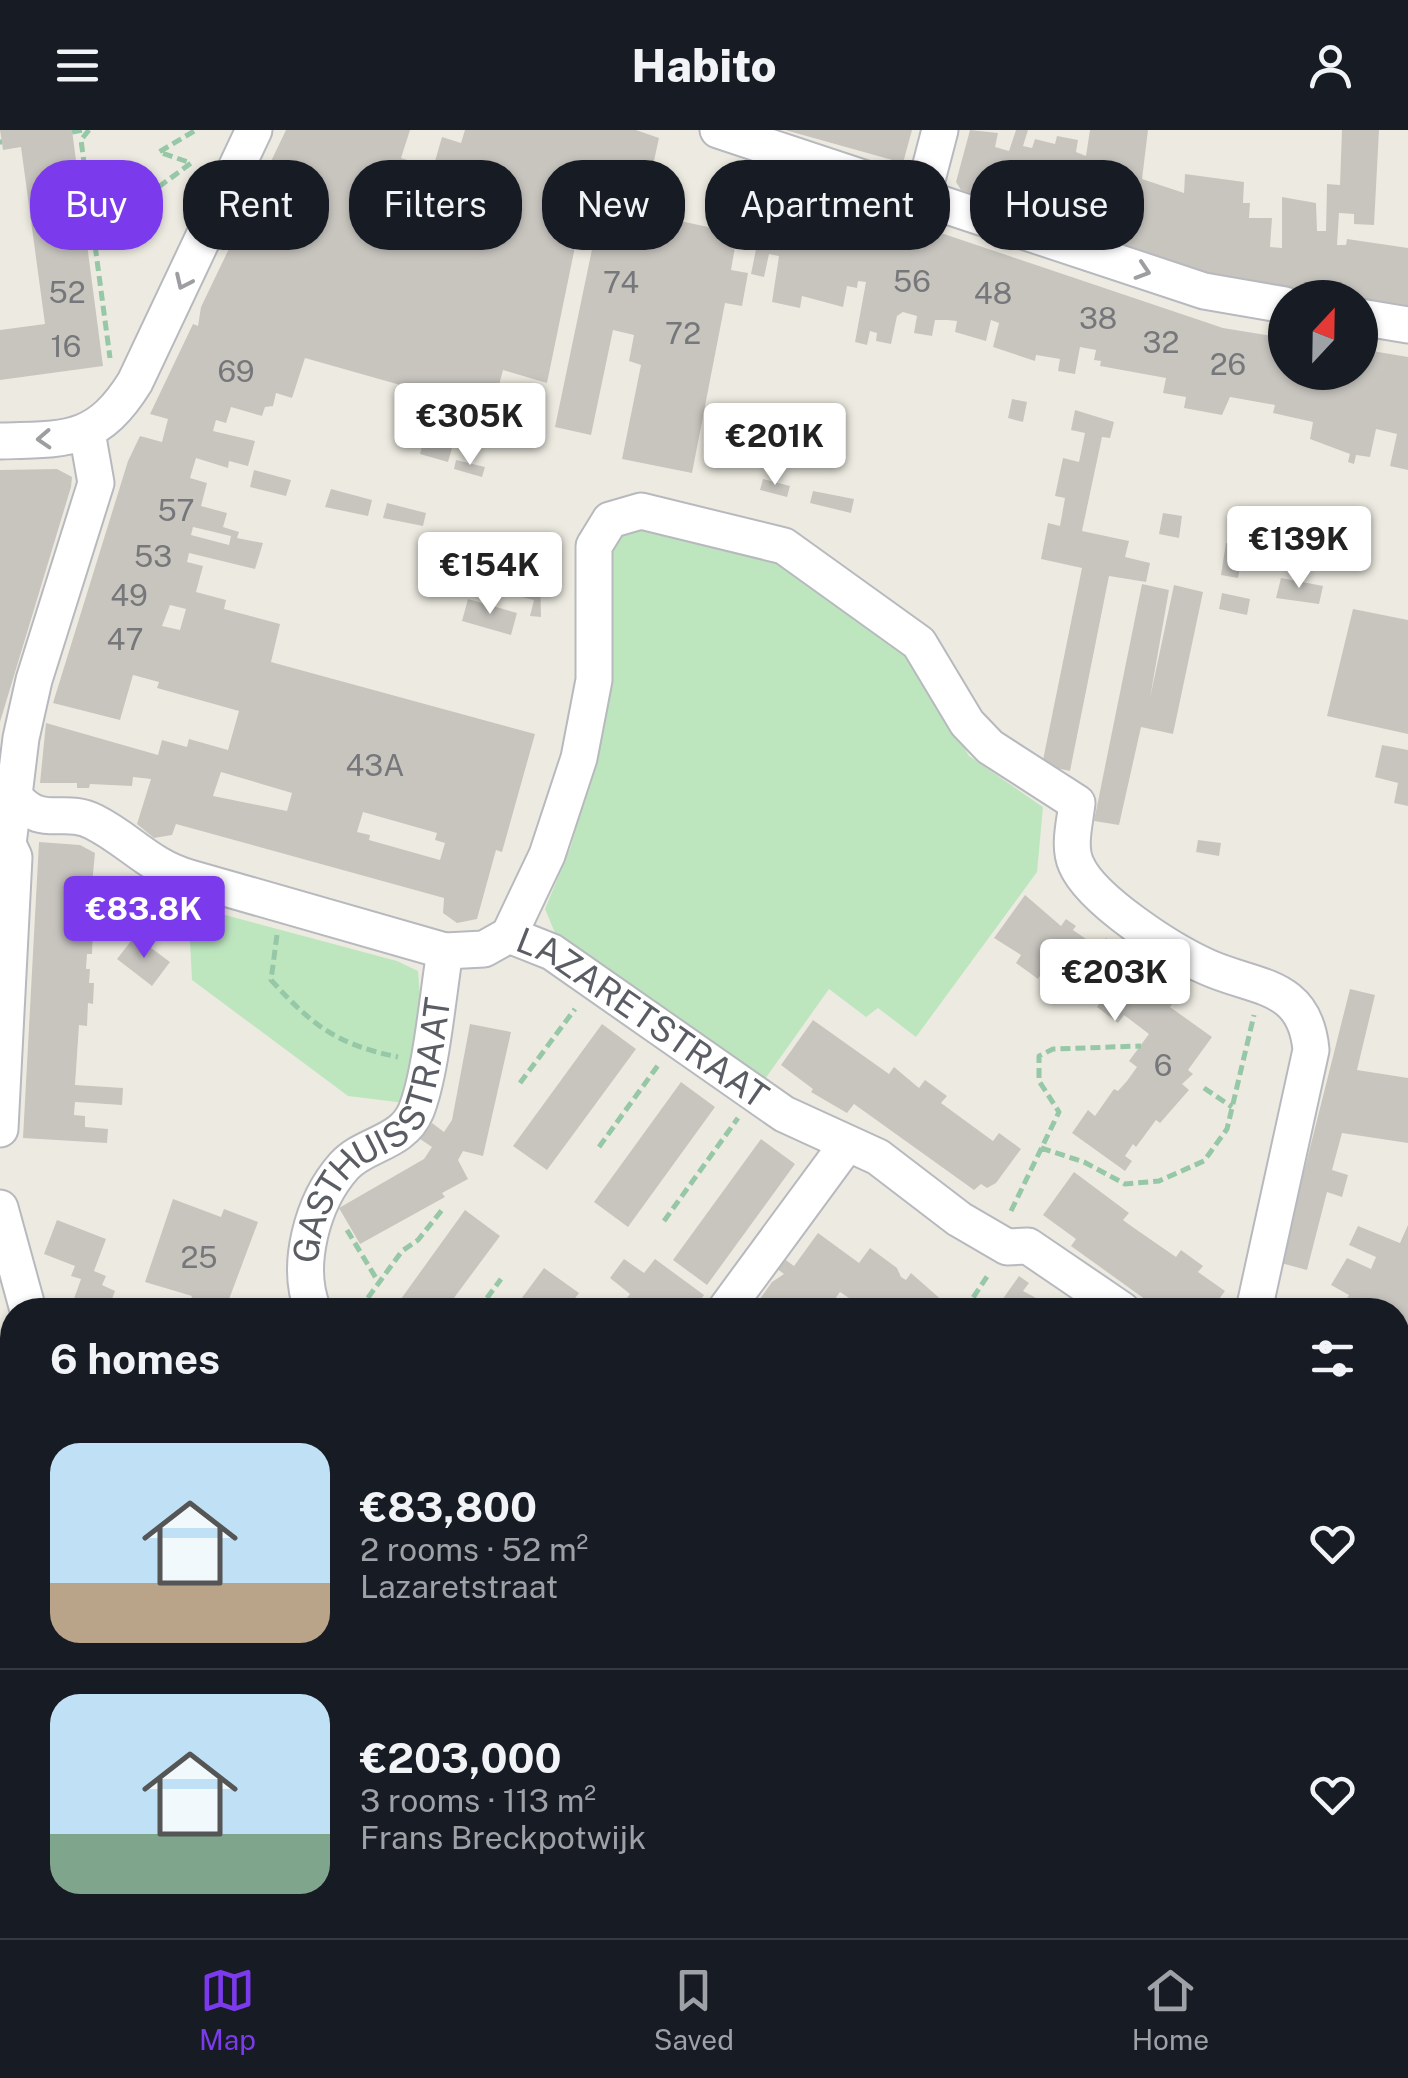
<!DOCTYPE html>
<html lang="en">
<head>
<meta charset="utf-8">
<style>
  body { margin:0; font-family:"Public Sans",sans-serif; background:#242831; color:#f1f3f6; height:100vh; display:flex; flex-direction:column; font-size:38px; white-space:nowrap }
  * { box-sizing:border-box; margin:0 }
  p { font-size:32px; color:#9ea1a6 }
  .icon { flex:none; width:55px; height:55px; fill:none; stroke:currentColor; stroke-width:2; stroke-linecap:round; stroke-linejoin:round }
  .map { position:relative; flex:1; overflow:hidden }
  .side { position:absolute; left:0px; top:1168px; width:1410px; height:642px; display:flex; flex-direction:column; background:#171b24; border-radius:40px 40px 0 0; box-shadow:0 2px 8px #0004 }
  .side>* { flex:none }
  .top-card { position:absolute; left:30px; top:30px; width:1350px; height:90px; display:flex; gap:20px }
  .needle { width:65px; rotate:22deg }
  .fabs { position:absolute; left:1268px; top:150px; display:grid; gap:20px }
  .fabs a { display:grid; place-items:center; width:110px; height:110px; border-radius:50%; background:#171b24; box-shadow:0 2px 8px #0004; font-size:50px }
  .price { position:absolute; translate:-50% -85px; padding:0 22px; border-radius:10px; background:#fff; color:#222; font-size:32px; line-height:65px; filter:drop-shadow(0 2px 5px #0008) }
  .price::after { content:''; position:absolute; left:50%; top:60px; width:30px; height:22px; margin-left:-15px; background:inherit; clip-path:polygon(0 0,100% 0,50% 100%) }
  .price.current { background:#7c3aed; color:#fff }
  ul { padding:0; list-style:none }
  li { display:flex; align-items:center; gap:30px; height:250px; padding:0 50px }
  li+li { border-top:2px solid #363941 }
  li span { display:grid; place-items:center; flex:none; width:280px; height:200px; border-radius:30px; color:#555 }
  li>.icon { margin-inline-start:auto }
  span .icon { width:120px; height:120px; fill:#fffc; stroke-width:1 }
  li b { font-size:42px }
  h2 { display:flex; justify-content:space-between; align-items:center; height:120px; padding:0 50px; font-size:42px }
  .pill { padding:0 35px; border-radius:40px; background:#171b24; box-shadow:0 2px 8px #0004; font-size:35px; line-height:90px }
  .pill.current { background:#7c3aed; color:#fff }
  header { display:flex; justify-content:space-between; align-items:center; height:130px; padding:0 50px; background:#171b24; font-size:45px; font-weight:800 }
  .tabs { display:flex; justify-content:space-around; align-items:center; height:140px; border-top:2px solid #363941; background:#171b24; font-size:28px; color:#9ea1a6 }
  .tabs a { display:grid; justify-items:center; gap:5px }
  .tabs .current { color:#7c3aed }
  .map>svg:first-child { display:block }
</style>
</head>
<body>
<header><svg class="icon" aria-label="menu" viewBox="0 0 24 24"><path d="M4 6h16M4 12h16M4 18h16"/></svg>Habito<svg class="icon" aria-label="person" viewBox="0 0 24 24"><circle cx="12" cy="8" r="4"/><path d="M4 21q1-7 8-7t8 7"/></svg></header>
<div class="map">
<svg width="1408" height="1808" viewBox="0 0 1408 1808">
  <rect width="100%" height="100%" fill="#edebe1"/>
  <!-- green -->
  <path fill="#bde6bf" d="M645,394l139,33 125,96 60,103 74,51 -6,65 -121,165 -38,-29 -12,9 -37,-28 -69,97 -190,-137 -15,-16 -10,-24 26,-63 25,-94 10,-195 11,-20z
    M188,775l209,56 21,10 4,52 -17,80 -57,-7 -156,-116z"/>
  <!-- building -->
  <path fill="#c8c5bf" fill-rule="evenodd" d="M0,0h72l31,236 -103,14v-50l45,-6 -24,-177 -18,3z
    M286,0h124l-9,28 32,10 9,-31 19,6 4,-13h171l23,8 -20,91 28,6 4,-16 65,14 15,-64 472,159 62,10v34h75v-23l48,8v113l-18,-4 7,-32 -21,-5 -6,28 -14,-2 -2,9 -6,-2 2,-8 -40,-15 3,-17 -40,-9 2,-8 -45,-8 -8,18 -38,-7 2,-11 -23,-4 3,-15 -66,-12 1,-5 -7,-1 2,-10 -16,-3 -5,27 -17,-3 2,-12 -24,-4 -1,6 -42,-14 6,-24 -8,-3 -5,21 -31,-9 2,-11 -10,-1h-12l-3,16 -18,-3 3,-17 -14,-4 -6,4 -6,28 -15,-3 1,-8 -7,-2 -3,14 -12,-3 11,-60 -8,-1 -1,7 -10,-2 -4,21 -41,-11 -2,12 -28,-6 7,-46 -10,-2 -5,23 -13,-3 6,-30 -8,-2 -1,8 -13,-3 -4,23 17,3 -6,33 -17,-3 -33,170 -70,-14 19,-94 -12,-4 5,-26 -21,-5 -22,105 -36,-8 45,-216 -17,-3 -36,175 -44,-13 -11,41 -187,-53 -13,40 -16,-5 -3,13 -8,1 -3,9 -31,-9 -5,16 -10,-3 -3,11 42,10 -7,25 -19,-5 -1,7 -32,-10 -6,20 17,5 -6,23 26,7 -4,14 16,5 -2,6 26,5 -8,26 -66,-16 -2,9 16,4 -7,26 30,8 -2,9 56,15 -9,38 264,72 -33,118 -6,-2 -19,69 -20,4 -14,-10 1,-15 -268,-74 -4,11 -18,3 -17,-14 14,-45 -18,-2 -1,9 -42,-2 -1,4h-12v-5h-37l6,-60 112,32 4,-15 25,7 2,-8 39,11 11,-39 -82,-23 2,-6 -26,-7 -13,45 -67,-17 75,-242 12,-25 22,6 6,-23 -18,-5 43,-90 5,2 3,-19zM193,397l38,9 -2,9 -38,-10zM170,475l16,4 -6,21 -18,-4zM221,642l71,21 -5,18 -74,-15zM363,682l74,21 -2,7 10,3 -5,17 -71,-20 1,-5 -13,-3z
    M785,0h127l-9,33z
    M970,0l28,3 -3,14 14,4 7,-21h12l-5,16 9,2 3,-9 20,5 2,-8 21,4 -2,12 10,4 4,-26h58l-6,49 42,14 1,-19 59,8 -1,21h7l-1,15h23l-2,29 12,1v-51l34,6 1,28h9l1,-47 13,1 2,-55h37l-5,95 -20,-1v-10l-15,-1 -2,32h9l1,-6 61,9v62l-48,-7v-5h-33l-85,-14 -281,-94 -5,-8z
    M1012,269l15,3 -4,20 -15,-4z
    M1075,280l39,12 -4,16 -8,-1 -20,94 47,10 -4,16 25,6 -4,19 -37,-6 -39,195 -28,-6 40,-197 -41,-9 7,-36 12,3 5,-28 -10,-2 8,-38 16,4 6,-29 -14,-3z
    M424,309l28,9 -4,14 -28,-8z
    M456,330l29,7 -3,10 -28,-8z
    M57,339l15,8 -1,10 -71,235v-252z
    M254,340l37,10 -5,16 -36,-9z
    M763,349l27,7 -3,11 -27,-7z
    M331,359l41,11 -4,16 -43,-9z
    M813,361l41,8 -3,14 -41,-10z
    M387,373l39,10 -3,13 -40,-8z
    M1163,383l19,3 -3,22 -20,-4z
    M1226,413l18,4 -6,31 -17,-3z
    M527,438l13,3 1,46 -11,-1 4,-16 -28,-7 2,-8 19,5z
    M1281,448l42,8 -4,18 -43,-6z
    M1142,454l27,6 -19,108 24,-113 29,7 -30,142 -32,-7 -22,98 -25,-4z
    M1222,463l28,6 -3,16 -28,-6z
    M468,469l49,14 -6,22 -49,-14z
    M1353,479l55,11v114l-81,-18z
    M1382,615l26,5v56l-14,-3 4,-20 -23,-6z
    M1198,710l23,3 -2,13 -23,-4z
    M39,712l41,3 15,8 -7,73 5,1 -1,27h-5l-1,15h4l-1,14h5l-1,21 -5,-1 -1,23 -8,-1 -4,60 48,3 -1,17 -47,-3 -1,13 11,1v11l23,2 -1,14 -84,-5z
    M1025,765l36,31 5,-7 10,7 -3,4 26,18 7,-10 36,32 5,-7 10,7 -3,4 27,18 -11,15 42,30 -24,33 5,4 -11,10 7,6 -29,33 -4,-3 -20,27 -3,-3 -8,12 7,5 -7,10 -53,-38 16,-23 7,6 19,-27 4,2 9,-10 10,-14 -8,-6 20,-27 -25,-19 -6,8 -21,-16 5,-8 -26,-17 -7,9 -26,-20 -5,8 -22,-16 5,-8 -27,-17z
    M135,806l35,26 -18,24 -35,-27z
    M1350,859l25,6 -18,75 51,8v65l-66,-10 -10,37 16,5 -6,22 -15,-5 -20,78 -26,-7z
    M813,890l76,54 5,-7 25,21 6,-8 22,16 -6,7 41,30 11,8 6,-8 22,16 -25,34 -9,5 -6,-4 -7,6 -120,-86 -7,9 -36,-21 2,-3 -32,-24z
    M470,894l41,8 -28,124 -20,-5 -5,9 10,19 -26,14 3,4 -85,47 -21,-36 85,-49 8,-12 -12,-8 12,-16 12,9 8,-12z
    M602,894l34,25 -89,121 -34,-24z
    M681,952l34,25 -87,120 -34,-25z
    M761,1009l34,25 -88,121 -34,-25z
    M1074,1042l55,41 -6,7 11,8 42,29 5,-7 22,16 -5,6 27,19 -14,19h-51l-89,-64 5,-7 -33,-24z
    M173,1069l48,18 3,-8 34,13 -33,88h-28l-9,-3 4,-11 -47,-14z
    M465,1080l35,26 -55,74h-52z
    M57,1090l49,19 -12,32 12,5 -4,9 13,6 -7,19h-38l11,-31 -10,-3 4,-10 -31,-12z
    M1408,1095v169l-3,5 -7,-4v-85h-46l-8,-6 5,-9 -18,-10 16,-27 24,11 5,-12 -27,-12 9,-19 42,17z
    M818,1103l41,30 11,-15 27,20 4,9 5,3 5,-7 34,30 -5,7h-73l-27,-18 -13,18h-75l20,-28 12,-8 -8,-6 7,-10 11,8z
    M624,1129l20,14 11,-14 49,36 -10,15h-76l12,-16 -20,-16z
    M544,1138l35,25 -13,17h-53z
    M1019,1146l10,7 -6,8 35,19h-63z
    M12,1298v260l-12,2v-260z
    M1408,1354v454h-53l1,-10h42v-427z
    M12,1613v185h243l8,10h-263v-193z
    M313,1798h100l-8,10h-85z
    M480,1798h85l-5,7 5,3h-92z
    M566,1798h37l-5,5 7,5h-24z
    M656,1798h46l6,4 4,-4h18l-8,10h-75z
    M836,1798l21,4 3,-4h66l14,10h-112z
    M1042,1798h139l-9,10h-140z
    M1208,1798h78l-4,10h-63z"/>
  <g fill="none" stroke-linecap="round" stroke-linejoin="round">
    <defs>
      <g id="minor">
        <path d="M718,0l486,161 81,14"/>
        <path d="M922,69l18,-69"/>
        <path d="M1360,187l48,8"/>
        <path d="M0,311c67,-2 97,2 135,-59l119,-252"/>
        <path id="s1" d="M15,667c27,33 49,9 79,25 36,18 54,44 96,56l255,73 39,-2 25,-14 43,17 232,162 94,43 81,62 48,28 21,-1 94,64"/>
        <path d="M509,805l38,-80 32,-97 15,-78v-134l16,-26 31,-9 143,35 135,97 48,80 23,24 87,56c-2,19 -9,43 -1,61 15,36 95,87 131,103 49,22 98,16 104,83l-57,260"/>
        <path d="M0,999l14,-272 -6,-13 13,-106 13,-58 62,-197 -9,-51"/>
        <path d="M0,1078l28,102"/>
        <path id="s2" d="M313,1180c-18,-44 -1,-108 31,-144 21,-23 58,-22 72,-55 15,-37 22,-117 29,-160"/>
        <path d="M725,1180l122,-166"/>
        <path d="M1398,1322l10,-17"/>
        <path d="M0,1588l12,-1"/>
        <path d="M286,1798l7,10"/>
        <path d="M437,1808l7,-10"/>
        <path d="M994,1808l10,-10"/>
        <path d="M1331,1808l1,-10"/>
      </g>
    </defs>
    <!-- minor casing -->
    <use href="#minor" stroke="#b7b9be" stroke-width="39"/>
    <!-- path -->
    <path stroke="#96c7a6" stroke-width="5" stroke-dasharray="10 5" stroke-linecap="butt" d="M89,0l-8,10 29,218
      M72,2l11,-2
      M0,12h2
      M124,76l-11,-12 -3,-17 12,-7 21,3 -1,15 -8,15
      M90,80l43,-4 58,-43 -32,-11 37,-22
      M277,805l-6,45c42,46 65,64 127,77
      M520,953l55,-74
      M1204,958l28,19
      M599,1017l60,-83
      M1041,1018l43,14 41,22 34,-3 45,-20 23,-32 27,-114
      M1011,1081l48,-99 -20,-31v-25l14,-7 88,-3
      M664,1091l74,-103
      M347,1100l32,53
      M359,1180l43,-59 16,-11 24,-30
      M478,1180l23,-31
      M965,1180l23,-35"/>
    <!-- minor -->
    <use href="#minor" stroke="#fff" stroke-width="35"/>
  </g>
  <!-- one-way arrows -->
  <defs><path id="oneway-chevron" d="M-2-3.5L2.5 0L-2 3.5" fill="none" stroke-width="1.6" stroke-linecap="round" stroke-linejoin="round" transform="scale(2.5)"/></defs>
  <g stroke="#9c9ea1">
    <use href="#oneway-chevron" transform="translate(1143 141) rotate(18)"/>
    <use href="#oneway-chevron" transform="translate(183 152) rotate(115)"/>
    <use href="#oneway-chevron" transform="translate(44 309) rotate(177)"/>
  </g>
  <g text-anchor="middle" stroke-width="10" stroke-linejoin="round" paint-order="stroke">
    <!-- number labels -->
    <g font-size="30" fill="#76777a">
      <text x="912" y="162">56</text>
      <text x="621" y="163">74</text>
      <text x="67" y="173">52</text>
      <text x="993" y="174">48</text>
      <text x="1098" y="199">38</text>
      <text x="683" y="214">72</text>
      <text x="1161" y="223">32</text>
      <text x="66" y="227">16</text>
      <text x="1228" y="245">26</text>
      <text x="236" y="252">69</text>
      <text x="176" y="391">57</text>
      <text x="153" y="437">53</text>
      <text x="129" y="476">49</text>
      <text x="125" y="520">47</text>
      <text x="375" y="646">43A</text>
      <text x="1163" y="946">6</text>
      <text x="199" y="1138">25</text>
    </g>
    <!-- street labels -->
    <g font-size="35" fill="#5a5d63" stroke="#fff">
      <text dy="12" stroke="none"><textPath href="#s1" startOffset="688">LAZARETSTRAAT</textPath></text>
      <text dy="12" stroke="none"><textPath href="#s2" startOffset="205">GASTHUISSTRAAT</textPath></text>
    </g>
  </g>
</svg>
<div class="fabs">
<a><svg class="needle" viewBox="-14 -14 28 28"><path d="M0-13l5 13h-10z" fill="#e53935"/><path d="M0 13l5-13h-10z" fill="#9ea1a6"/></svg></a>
</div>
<b class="price" style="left:470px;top:338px">€305K</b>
<b class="price" style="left:775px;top:358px">€201K</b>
<b class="price" style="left:1299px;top:461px">€139K</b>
<b class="price" style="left:490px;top:487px">€154K</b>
<b class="price current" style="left:144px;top:831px">€83.8K</b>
<b class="price" style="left:1115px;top:894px">€203K</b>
<div class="top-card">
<a class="pill current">Buy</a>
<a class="pill">Rent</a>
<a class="pill">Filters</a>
<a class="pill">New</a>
<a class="pill">Apartment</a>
<a class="pill">House</a>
</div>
<section class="side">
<h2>6 homes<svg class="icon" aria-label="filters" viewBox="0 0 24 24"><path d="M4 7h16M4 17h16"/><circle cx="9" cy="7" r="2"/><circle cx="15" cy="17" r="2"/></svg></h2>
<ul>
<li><span style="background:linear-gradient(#bfe0f5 70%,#b9a48a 0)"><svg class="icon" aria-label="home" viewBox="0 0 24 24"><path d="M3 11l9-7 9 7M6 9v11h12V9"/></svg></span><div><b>€83,800</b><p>2 rooms · 52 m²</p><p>Lazaretstraat</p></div><svg class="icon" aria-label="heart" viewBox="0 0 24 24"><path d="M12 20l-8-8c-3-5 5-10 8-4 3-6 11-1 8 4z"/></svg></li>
<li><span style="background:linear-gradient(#bfe0f5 70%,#7fa58c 0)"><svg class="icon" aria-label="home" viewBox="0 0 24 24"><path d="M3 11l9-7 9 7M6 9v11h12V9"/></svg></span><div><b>€203,000</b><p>3 rooms · 113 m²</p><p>Frans Breckpotwijk</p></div><svg class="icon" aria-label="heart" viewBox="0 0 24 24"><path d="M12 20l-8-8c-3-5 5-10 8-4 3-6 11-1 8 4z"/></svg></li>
</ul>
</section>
</div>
<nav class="tabs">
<a class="current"><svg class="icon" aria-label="map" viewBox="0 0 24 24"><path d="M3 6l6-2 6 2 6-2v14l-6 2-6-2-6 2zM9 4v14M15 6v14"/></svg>Map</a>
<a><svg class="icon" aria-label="saved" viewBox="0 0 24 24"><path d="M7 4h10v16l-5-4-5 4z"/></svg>Saved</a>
<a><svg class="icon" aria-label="home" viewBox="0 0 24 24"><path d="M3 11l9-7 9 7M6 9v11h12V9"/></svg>Home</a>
</nav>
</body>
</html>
